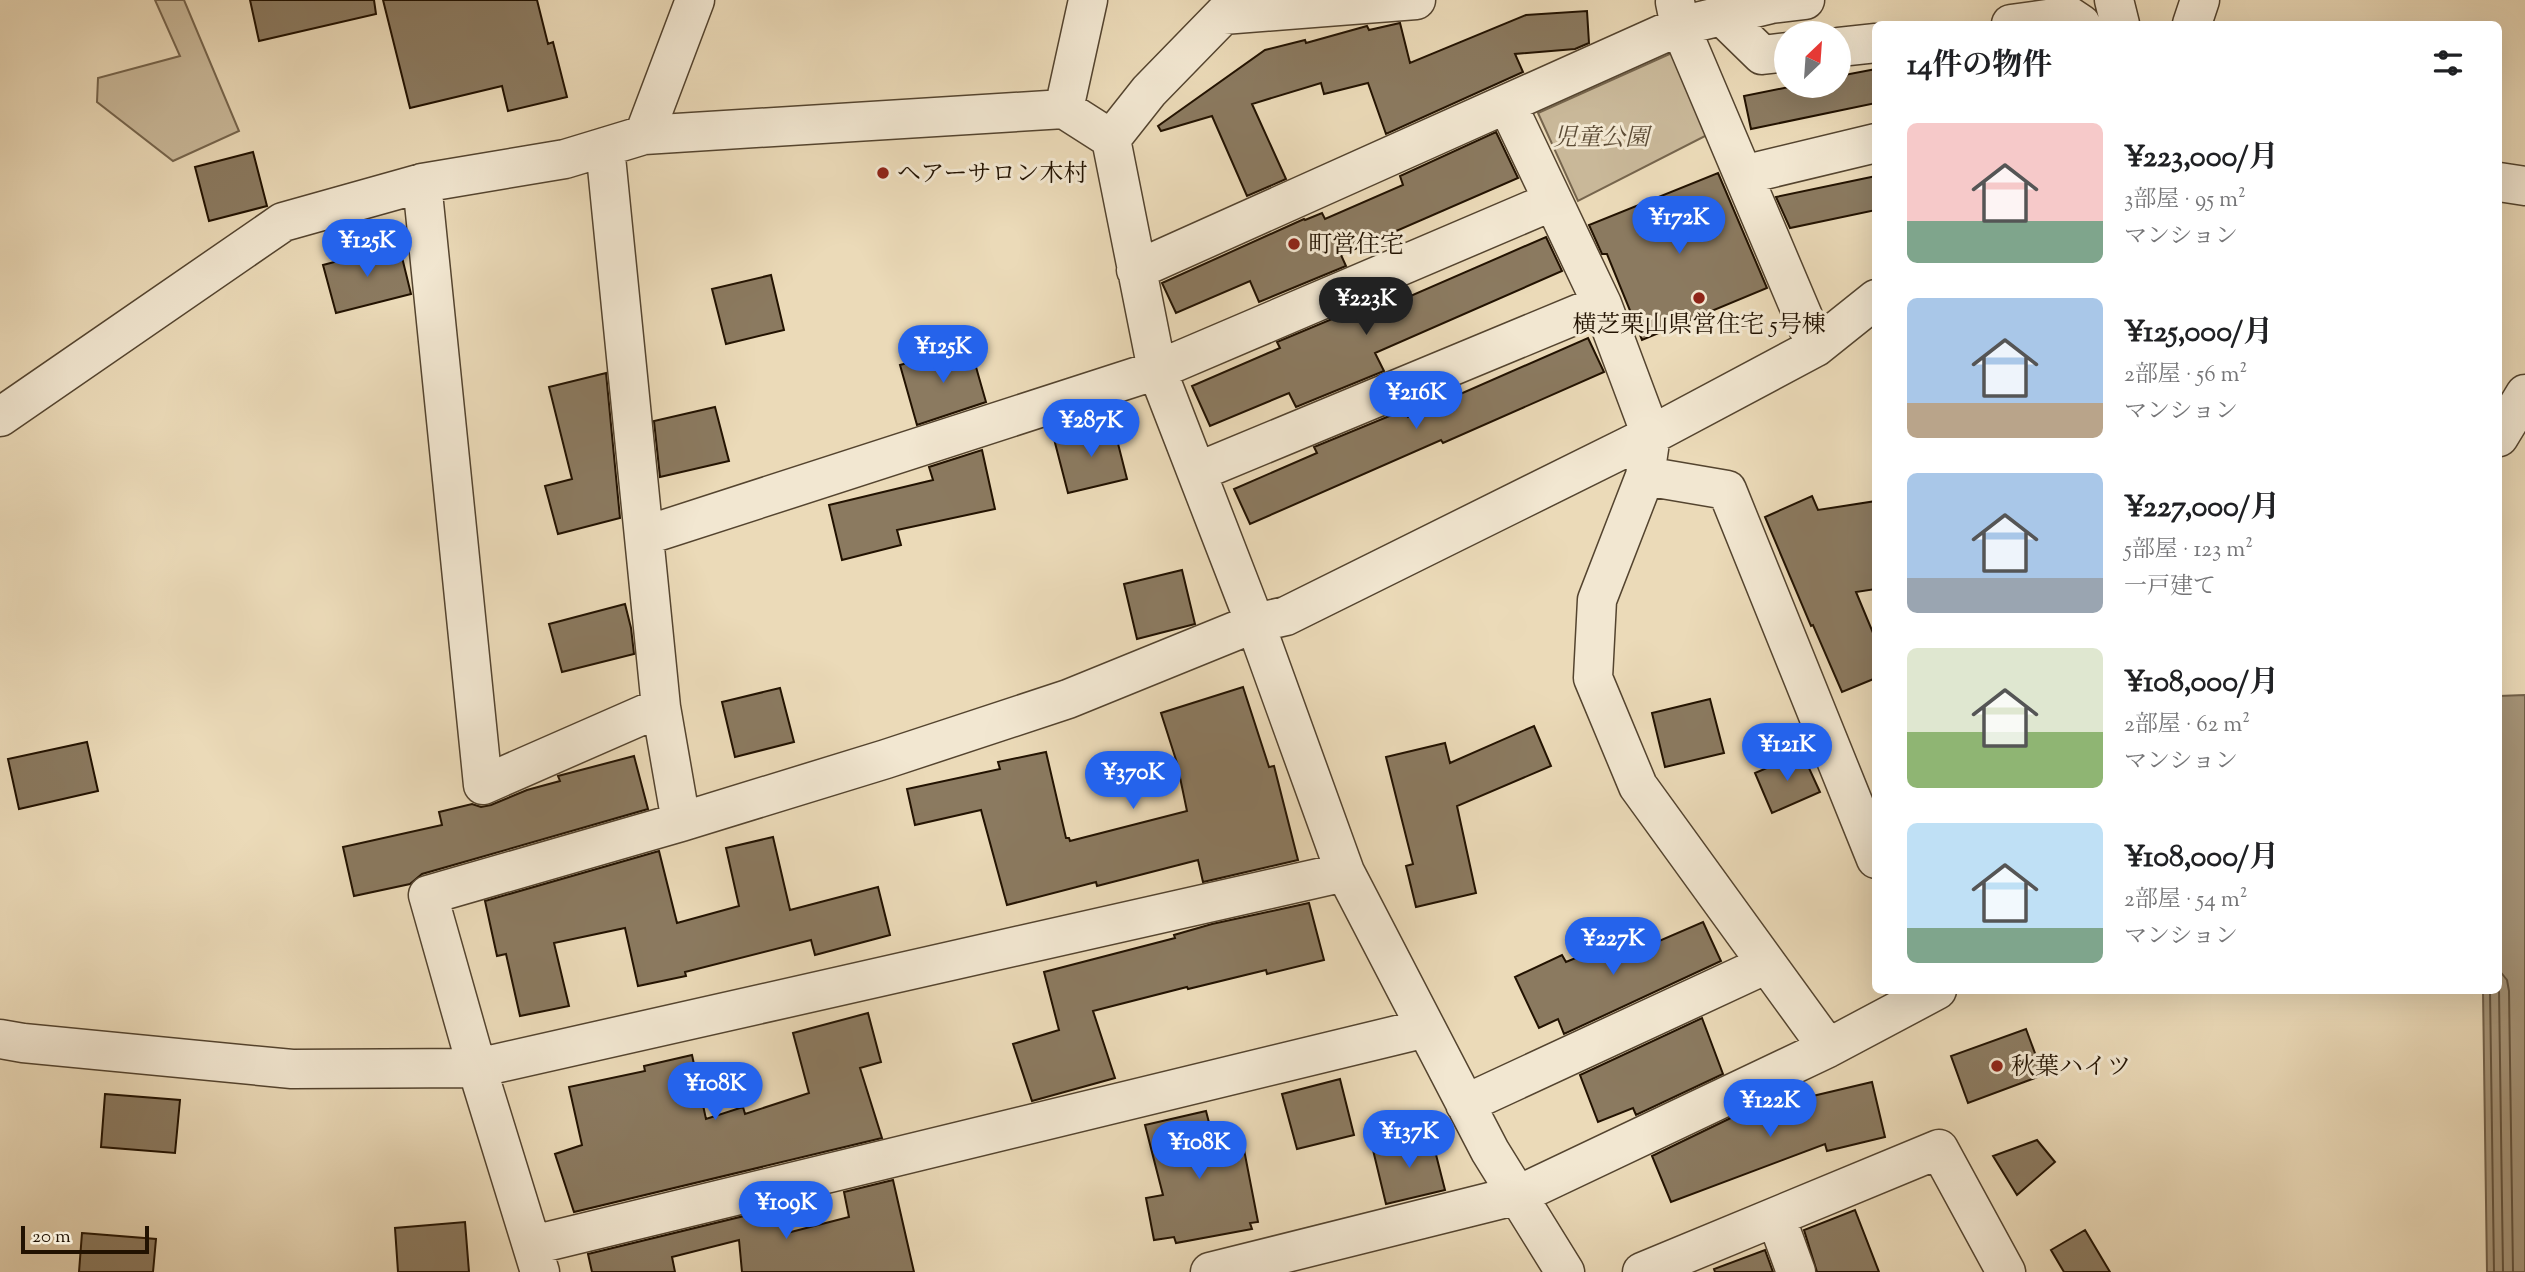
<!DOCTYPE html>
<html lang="ja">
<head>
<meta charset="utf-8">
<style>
  body { margin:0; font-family:"Sorts Mill Goudy","Noto Serif JP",serif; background:#f6f6f6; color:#202124; height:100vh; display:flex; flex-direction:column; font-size:26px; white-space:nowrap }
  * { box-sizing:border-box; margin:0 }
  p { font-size:23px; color:#757577 }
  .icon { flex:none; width:38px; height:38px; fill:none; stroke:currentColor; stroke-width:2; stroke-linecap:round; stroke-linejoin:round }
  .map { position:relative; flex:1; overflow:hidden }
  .side { position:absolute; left:1872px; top:21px; width:630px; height:973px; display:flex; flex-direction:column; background:#fff; border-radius:10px; box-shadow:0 7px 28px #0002 }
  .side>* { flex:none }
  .needle { width:46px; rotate:25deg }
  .controls { position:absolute; left:1774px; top:21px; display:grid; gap:14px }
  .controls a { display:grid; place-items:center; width:77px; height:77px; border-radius:50%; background:#fff; box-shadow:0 7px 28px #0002; font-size:35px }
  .scale { position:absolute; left:21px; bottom:18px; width:128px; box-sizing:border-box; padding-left:7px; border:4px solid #221201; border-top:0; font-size:19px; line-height:24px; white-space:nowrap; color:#221201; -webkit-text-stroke:5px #f2e7d1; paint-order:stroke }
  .price { position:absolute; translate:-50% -60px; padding:0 16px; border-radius:24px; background:#2563eb; color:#fff; font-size:23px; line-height:46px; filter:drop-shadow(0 2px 4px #0008) }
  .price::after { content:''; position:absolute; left:50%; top:42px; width:21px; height:16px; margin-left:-10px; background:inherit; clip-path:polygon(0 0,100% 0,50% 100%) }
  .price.on { background:#222; color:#fff }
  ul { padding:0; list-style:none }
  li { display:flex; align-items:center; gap:21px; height:175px; padding:0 35px }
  li span { display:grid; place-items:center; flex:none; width:196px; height:140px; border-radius:10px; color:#555 }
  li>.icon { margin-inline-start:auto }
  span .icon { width:84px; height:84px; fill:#fffc; stroke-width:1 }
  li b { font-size:30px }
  h2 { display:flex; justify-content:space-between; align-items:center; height:84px; padding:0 35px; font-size:30px }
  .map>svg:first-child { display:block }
</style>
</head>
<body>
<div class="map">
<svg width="2525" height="1272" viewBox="0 0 2525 1272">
  <rect width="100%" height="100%" fill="#ebdab8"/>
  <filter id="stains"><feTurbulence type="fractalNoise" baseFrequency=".00286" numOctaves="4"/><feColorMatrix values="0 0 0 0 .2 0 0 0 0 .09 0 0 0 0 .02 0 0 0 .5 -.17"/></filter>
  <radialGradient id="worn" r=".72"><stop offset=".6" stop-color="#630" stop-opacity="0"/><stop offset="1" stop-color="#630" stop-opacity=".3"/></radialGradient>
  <!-- green -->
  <path fill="#c9b899" stroke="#76654d" stroke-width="2" d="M155,0h29l55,131 -66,30 -76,-59 1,-24 82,-22z
    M1674,52l37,81 -133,68 -40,-88z"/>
  <!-- water -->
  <path fill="#a7967a" stroke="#72614a" stroke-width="2" d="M2525,695v577h-38l-4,-281 16,-1v-294z"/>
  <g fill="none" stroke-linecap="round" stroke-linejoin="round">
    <!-- shore -->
    <path stroke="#64543e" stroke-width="2" d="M2499,970l8,10 2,11 4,281
      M2490,990l4,282
      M2499,990l4,282"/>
  </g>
  <!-- building -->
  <path fill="#8b7a60" stroke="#221201" stroke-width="2" d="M250,0h124l2,14 -117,27z
    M383,0h154l11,44 5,-2 14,55 -59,14 -6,-25 -92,22z
    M1587,11l2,32 -14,6 -60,5 8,18 -137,62 -18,-51 -44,11 -3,-11 -69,21 34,75 -39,17 -35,-80 -51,15 -3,-5 107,-76 40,-10 1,3 61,-17 2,4 31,-7 10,40 116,-48z
    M1876,69v34l-125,26 -7,-33 50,-10h45v-10z
    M1496,132l22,46 -177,77 5,11 -87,36 -9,-21 -74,32 -14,-30 142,-64 1,1 17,-7 3,6 78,-34 -3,-9z
    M253,152l14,54 -58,15 -14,-54z
    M1718,173l49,115 -125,52 -35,-86h-5l-13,-29z
    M1876,176v34l-86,18 -14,-31z
    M1546,237l16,34 -187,82 9,18 -88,36 -7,-14 -79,33 -18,-40 88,-38 -3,-6 86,-36 4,9z
    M399,245l12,49 -75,19 -13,-48z
    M771,275l13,55 -58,14 -14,-55z
    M1588,338l16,34 -161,71 -2,-3 -191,84 -16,-35 83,-36 -3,-6 90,-37 4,7z
    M970,346l16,56 -69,23 -17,-60z
    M606,373l14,145 -62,16 -13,-48 27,-7 -23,-92z
    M715,407l14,54 -69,16 -6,-56z
    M1113,424l14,55 -59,14 -14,-54z
    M982,450l13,59 -98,21 4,15 -59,15 -13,-55 104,-25 -4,-13z
    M1812,496l6,14 58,-9v88l-20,3 20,48v38l-34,14 -29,-67 -2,1 -46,-109z
    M1182,570l13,54 -58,15 -13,-55z
    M625,604l6,24 3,26 -72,18 -13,-48z
    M1243,687l26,80 5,-1 24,94 -95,22 -5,-22 -101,26 -1,-4 -89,23 -26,-95 -66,15 -8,-36 93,-20 -2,-7 48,-10 20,86h3l1,3 117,-30 -10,-48 -16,-50z
    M780,688l14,54 -59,15 -13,-55z
    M1710,699l14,54 -59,14 -13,-54z
    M1534,726l17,40 -94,40 19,87 -60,14 -10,-41 7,-2 -27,-107 59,-14 5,20z
    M87,742l11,49 -79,18 -11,-50z
    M1802,753l18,39 -48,21 -17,-40z
    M634,756l14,53 -226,65 -12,10 -56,12 -11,-49 99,-22 -3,-13 33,-8 9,3 10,-2 36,-15 33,-9 -2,-5z
    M773,837l17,73 88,-23 12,48 -75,20 -4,-15 -126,32 1,4 -48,10 -13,-58 -71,15 15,63 -49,10 -14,-62 -9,2 -12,-55 174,-50 18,72 62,-17 -13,-58z
    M1309,903l15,57 -57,14 -1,-4 -78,19 -1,-2 -94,24 22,67 -83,23 -19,-57 46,-14 -15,-58 131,-34 -1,-3 38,-11z
    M1703,922l18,39 -157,73 -6,-15 -19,9 -24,-51 47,-22 4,7 71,-29 6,15z
    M868,1013l13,49 -21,6 22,70 -308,74 -19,-58 27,-9 -13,-58 76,-16 -1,-5 48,-11 14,64 37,-12 2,7 64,-21 -16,-60z
    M1702,1018l21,56 -87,41 -3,-7 -35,14 -18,-47z
    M2026,1029l17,46 -75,28 -17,-47z
    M1340,1079l14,56 -57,14 -15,-55z
    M1872,1082l13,55 -58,14 -2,-7 -154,58 -19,-46 87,-42 3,8 58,-23z
    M105,1094l75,6 -5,53 -74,-6z
    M1206,1111l8,31 27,-8 17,88 -8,1 2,6 -76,14 -2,-6 -20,3 -8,-42 17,-3 -18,-70z
    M1431,1135l14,55 -59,14 -13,-54z
    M2037,1140l18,22 -38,33 -24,-39z
    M893,1180l21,92h-172l-3,-32 -67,17 3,15h-83l-4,-18 193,-47 6,26 62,-16 -5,-25z
    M1855,1210l24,62h-62l-13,-42z
    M465,1222l4,50h-71l-3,-44z
    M2085,1230l25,42h-46l-13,-22z
    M82,1233l74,6 -3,33h-74z
    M1765,1250l8,22h-58l-1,-3z"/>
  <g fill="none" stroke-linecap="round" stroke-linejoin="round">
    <defs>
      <path id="minor" d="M2114,0l6,24
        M1675,2l5,24 136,321
        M1722,16l40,39 25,-3
        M2011,24l58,-8 12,8
        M2192,24l8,-24
        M1839,47l37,-4
        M1507,104l95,200 49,131 -6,41 -48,124 -4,78 45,108 190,262 109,-58
        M1064,109l24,-109
        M644,135l51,-135
        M1111,139l46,231 98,253 90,249 145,279 75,121
        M605,147l56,560
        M1743,175l133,-32
        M2499,182l26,4
        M422,183l61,602 178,-78 20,115
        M1136,270l544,-244 91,-22 34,-4
        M0,417l283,-195 139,-39 143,-24 79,-24 420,-26 47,30 38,-48 74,-76 193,-15
        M2499,437l26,-43
        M1197,472l405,-168
        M1645,476l82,14 149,369
        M644,536l513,-166 396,-169
        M0,1039l23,4 269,26 185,-1 868,-196
        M1465,1104l302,-140
        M1776,1217l20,55
        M533,1245l893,-217
        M540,1272l-63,-204 -49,-173 253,-73 205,-63 182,-60 187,-76 31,-7 365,-181 165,-88 60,-48
        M1210,1272l308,-77 310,-147
        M1642,1272l297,-123 67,123"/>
    </defs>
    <!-- minor casing -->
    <use href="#minor" stroke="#54442f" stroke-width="41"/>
    <!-- minor -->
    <use href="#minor" stroke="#f2e7d1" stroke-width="38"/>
  </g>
  <!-- markers -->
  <g fill="#8f2418" stroke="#f2e7d1" stroke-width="2.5">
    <circle cx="883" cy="173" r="7"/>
    <circle cx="1294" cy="244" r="7"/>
    <circle cx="1699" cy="298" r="7"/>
    <circle cx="1997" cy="1066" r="7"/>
  </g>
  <g text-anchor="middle" stroke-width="6" stroke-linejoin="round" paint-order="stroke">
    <!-- park labels -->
    <g font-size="24" font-style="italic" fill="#5c4c36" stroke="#f2e7d1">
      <text x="1601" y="145">児童公園</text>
    </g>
    <!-- poi labels -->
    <g font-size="24" fill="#221201" stroke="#f2e7d1" text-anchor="start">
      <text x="897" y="181">ヘアーサロン木村</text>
      <text x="1308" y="252">町営住宅</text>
      <text x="1699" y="332" text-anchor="middle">横芝栗山県営住宅 5号棟</text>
      <text x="2011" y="1074">秋葉ハイツ</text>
    </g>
  </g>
  <rect width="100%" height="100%" filter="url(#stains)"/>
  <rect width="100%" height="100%" fill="url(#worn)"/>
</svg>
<div class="controls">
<a><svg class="needle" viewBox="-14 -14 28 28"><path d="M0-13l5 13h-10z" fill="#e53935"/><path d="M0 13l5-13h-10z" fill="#757577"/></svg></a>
</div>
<div class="scale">20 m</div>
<b class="price" style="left:1679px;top:256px">¥172K</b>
<b class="price" style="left:367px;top:279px">¥125K</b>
<b class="price on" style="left:1366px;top:337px">¥223K</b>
<b class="price" style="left:943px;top:385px">¥125K</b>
<b class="price" style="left:1416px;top:431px">¥216K</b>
<b class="price" style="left:1091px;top:459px">¥287K</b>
<b class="price" style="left:1787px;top:783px">¥121K</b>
<b class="price" style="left:1133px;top:811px">¥370K</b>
<b class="price" style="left:1613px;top:977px">¥227K</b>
<b class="price" style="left:715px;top:1122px">¥108K</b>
<b class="price" style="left:1770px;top:1139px">¥122K</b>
<b class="price" style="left:1409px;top:1170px">¥137K</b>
<b class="price" style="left:1199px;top:1181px">¥108K</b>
<b class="price" style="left:786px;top:1241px">¥109K</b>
<section class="side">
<h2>14件の物件<svg class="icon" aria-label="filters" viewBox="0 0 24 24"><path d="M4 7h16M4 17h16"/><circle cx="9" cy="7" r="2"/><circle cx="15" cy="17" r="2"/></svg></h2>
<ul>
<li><span style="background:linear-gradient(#f6c9c9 70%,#7fa58c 0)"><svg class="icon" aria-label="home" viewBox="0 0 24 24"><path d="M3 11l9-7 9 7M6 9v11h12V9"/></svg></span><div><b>¥223,000/月</b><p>3部屋 · 95 m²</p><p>マンション</p></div></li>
<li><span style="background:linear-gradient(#a9c7e8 75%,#b9a48a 0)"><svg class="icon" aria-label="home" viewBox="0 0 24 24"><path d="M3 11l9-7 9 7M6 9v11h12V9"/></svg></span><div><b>¥125,000/月</b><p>2部屋 · 56 m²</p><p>マンション</p></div></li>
<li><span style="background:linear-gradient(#a9c7e8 75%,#9aa5b1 0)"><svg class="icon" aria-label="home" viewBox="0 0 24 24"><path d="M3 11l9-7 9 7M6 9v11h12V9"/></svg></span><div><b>¥227,000/月</b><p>5部屋 · 123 m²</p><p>一戸建て</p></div></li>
<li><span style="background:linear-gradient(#dfe7d0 60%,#8fb573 0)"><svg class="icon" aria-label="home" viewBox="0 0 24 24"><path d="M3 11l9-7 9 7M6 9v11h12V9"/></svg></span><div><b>¥108,000/月</b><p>2部屋 · 62 m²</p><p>マンション</p></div></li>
<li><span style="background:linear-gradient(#bfe0f5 75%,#7fa58c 0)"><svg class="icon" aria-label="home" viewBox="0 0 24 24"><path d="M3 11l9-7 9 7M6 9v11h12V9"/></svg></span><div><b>¥108,000/月</b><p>2部屋 · 54 m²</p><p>マンション</p></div></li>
</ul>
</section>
</div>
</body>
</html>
